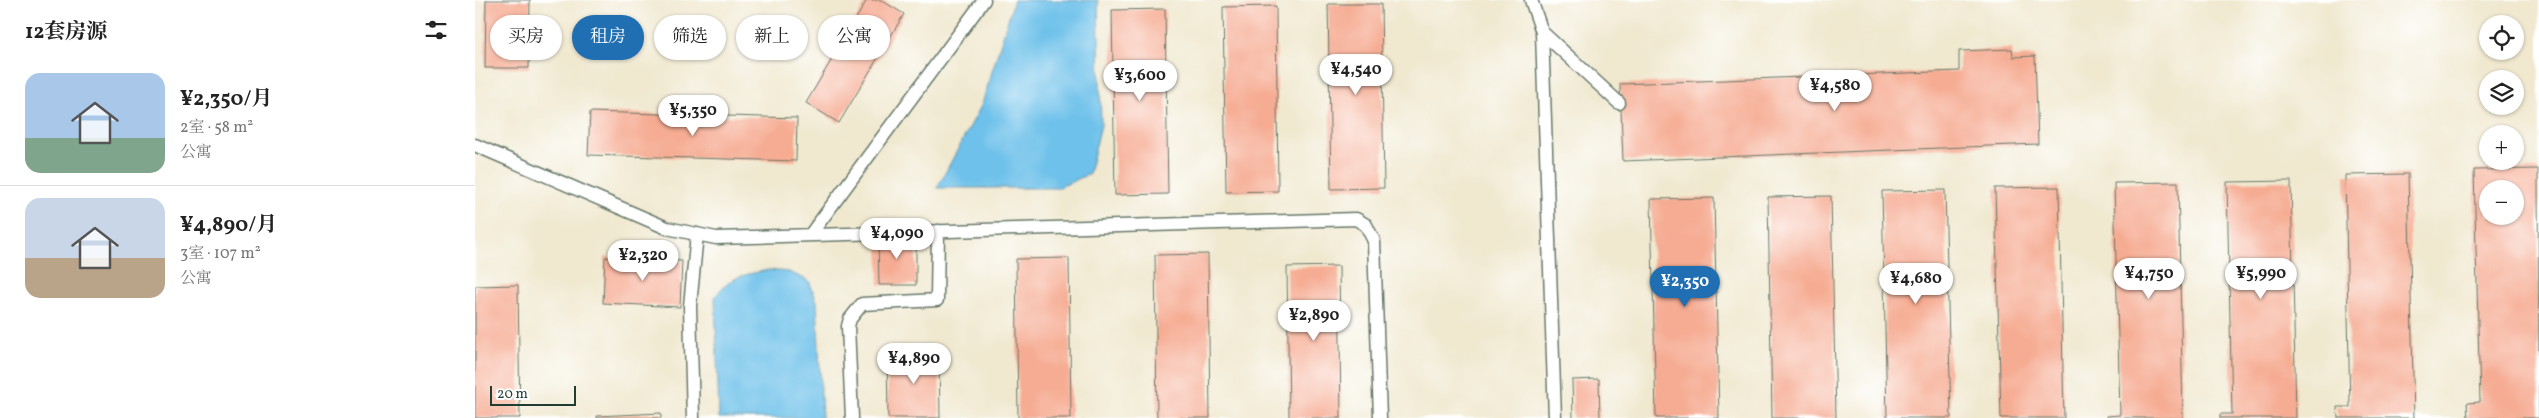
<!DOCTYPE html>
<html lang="zh">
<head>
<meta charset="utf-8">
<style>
  body { margin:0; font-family:Vollkorn,"Noto Serif SC",serif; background:#f2f2f2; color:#222; height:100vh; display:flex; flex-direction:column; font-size:19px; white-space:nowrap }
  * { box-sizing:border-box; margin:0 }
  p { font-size:16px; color:#767676 }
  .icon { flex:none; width:28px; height:28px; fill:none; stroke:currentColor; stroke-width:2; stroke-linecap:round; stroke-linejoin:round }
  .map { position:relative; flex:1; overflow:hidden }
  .drawer { display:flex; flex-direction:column; background:#fff; width:475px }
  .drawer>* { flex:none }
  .banner { position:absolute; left:15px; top:15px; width:475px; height:45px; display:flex; gap:10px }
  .fabs { position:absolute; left:2004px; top:15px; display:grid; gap:10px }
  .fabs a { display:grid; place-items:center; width:45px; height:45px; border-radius:50%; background:#fff; box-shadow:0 1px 4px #0004; font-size:25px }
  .scale { position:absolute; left:15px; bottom:12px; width:86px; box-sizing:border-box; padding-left:5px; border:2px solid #1f3d34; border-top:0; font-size:14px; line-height:18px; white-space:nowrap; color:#1f3d34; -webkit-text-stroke:4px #fff; paint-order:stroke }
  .price { position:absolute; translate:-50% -42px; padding:0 11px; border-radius:18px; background:#fff; color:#222; font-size:16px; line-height:32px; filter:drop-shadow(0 1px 2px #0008) }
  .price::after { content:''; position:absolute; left:50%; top:30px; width:15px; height:11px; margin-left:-8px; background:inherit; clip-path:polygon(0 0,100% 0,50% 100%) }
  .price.selected { background:#1f6fb2; color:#fff }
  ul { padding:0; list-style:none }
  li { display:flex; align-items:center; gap:15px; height:125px; padding:0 25px }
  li+li { border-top:1px solid #e0e0e0 }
  li span { display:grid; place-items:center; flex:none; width:140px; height:100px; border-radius:15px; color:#555 }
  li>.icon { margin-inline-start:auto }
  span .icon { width:60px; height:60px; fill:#fffc; stroke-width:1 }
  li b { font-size:21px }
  h2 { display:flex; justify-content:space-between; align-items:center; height:60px; padding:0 25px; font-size:21px }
  .tag { padding:0 18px; border-radius:22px; background:#fff; box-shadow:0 1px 4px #0004; font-size:18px; line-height:45px }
  .tag.selected { background:#1f6fb2; color:#fff }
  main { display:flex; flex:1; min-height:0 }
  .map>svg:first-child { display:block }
</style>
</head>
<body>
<main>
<section class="drawer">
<h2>12套房源<svg class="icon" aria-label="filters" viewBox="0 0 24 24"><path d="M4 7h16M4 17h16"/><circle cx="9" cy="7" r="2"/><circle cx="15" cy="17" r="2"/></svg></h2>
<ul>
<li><span style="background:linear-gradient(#a9c7e8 65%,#7fa58c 0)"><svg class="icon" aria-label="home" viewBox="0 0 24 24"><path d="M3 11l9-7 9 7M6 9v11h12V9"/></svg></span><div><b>¥2,350/月</b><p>2室 · 58 m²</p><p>公寓</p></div></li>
<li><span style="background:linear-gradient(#c9d6e8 60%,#b9a48a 0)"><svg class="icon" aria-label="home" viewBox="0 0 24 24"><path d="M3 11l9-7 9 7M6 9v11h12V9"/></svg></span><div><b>¥4,890/月</b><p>3室 · 107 m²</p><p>公寓</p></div></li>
</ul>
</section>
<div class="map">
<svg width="2064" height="418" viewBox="0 0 2064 418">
  <rect width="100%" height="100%" fill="#fff"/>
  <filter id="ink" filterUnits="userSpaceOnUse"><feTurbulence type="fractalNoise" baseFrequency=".02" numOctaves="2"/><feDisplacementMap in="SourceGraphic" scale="10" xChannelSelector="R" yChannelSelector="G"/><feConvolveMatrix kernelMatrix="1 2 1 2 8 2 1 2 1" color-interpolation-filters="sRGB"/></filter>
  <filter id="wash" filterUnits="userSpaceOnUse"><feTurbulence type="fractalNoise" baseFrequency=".0096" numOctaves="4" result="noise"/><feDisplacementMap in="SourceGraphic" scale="20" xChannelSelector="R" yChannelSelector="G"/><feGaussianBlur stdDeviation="1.12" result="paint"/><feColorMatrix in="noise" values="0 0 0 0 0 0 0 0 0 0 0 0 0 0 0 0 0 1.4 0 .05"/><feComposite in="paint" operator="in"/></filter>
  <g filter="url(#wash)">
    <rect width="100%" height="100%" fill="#f0e8cf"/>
    <!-- water -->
    <path fill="#6ec1ea" stroke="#467f8f" d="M539,0h84l3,125 -12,49 -31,14h-121l45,-84z
      M293,270l21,2 20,9 8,20 5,117h-103l-4,-121c15,-21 29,-22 53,-27z"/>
    <g id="blocks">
      <!-- building -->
      <path fill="#f6ac93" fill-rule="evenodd" d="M11,0h44l-1,68h-44z
        M392,0h14l23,14 -65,109 -33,-20z
        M853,4h53l3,184 -53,1z
        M801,6l2,185 -52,1 -3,-185z
        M690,9l3,185 -53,1 -3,-185z
        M1537,49l1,8 22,-1 3,88 -415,17 -3,-77 339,-13v-20z
        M115,112l207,6 -1,43 -208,-6z
        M2063,169l1,249h-71l-1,-15 13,-1 -6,-232zM2012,189h28v27h-28z
        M1933,174l6,244h-76l-1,-11h13l-5,-232z
        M1816,181l5,237h-76v-4h12l-5,-232z
        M1703,182l5,236h-76v-2l13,-1 -6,-232z
        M1584,187l5,231h-63l-6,-230z
        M1470,190l6,228h-64l-5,-227z
        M1356,196l5,222h-64l-4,-221z
        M1239,198l5,220h-63l-5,-219z
        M403,236h38v49h-37z
        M733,254l2,164h-53l-2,-163z
        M130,257l77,4 -2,46 -77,-4z
        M594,258l2,160h-53l-2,-159z
        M864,266l2,152h-52l-2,-151z
        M43,285l2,133h-45v-132z
        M464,352l1,66h-52l-1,-65z
        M1124,379l1,39h-27l-1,-38z
        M186,413v5h-64v-2z"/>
    </g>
  </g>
  <g filter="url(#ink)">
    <use href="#blocks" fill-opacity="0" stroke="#68796a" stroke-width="1"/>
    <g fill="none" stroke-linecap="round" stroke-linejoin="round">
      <defs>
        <path id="lane" d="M1056,0l11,32 13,386
          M1067,32l77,71
          M0,145l192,83 49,10 640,-19 10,6 8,16 6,177
          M335,235l174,-235
          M218,418l-3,-112 7,-72
          M377,418l-4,-92 2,-7 12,-15 75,-4 1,-69"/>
      </defs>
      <!-- lane casing -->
      <use href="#lane" stroke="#68796a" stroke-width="15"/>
      <!-- lane -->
      <use href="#lane" stroke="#fff" stroke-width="12"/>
    </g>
  </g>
</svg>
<div class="fabs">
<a><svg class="icon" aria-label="locate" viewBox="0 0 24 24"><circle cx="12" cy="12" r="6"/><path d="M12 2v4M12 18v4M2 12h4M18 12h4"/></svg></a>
<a><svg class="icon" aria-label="layers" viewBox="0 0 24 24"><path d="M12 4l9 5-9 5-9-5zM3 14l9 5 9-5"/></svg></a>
<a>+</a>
<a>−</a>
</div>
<div class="scale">20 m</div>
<b class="price" style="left:881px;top:96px">¥4,540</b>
<b class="price" style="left:665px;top:102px">¥3,600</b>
<b class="price" style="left:1360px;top:112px">¥4,580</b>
<b class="price" style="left:218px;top:137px">¥5,350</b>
<b class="price" style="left:422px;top:260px">¥4,090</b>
<b class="price" style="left:168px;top:282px">¥2,320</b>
<b class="price" style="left:1674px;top:300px">¥4,750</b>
<b class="price" style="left:1786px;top:300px">¥5,990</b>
<b class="price" style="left:1441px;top:305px">¥4,680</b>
<b class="price selected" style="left:1210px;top:308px">¥2,350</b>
<b class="price" style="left:839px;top:342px">¥2,890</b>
<b class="price" style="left:439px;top:385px">¥4,890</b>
<div class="banner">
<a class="tag">买房</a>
<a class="tag selected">租房</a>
<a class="tag">筛选</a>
<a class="tag">新上</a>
<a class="tag">公寓</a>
</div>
</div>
</main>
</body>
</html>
